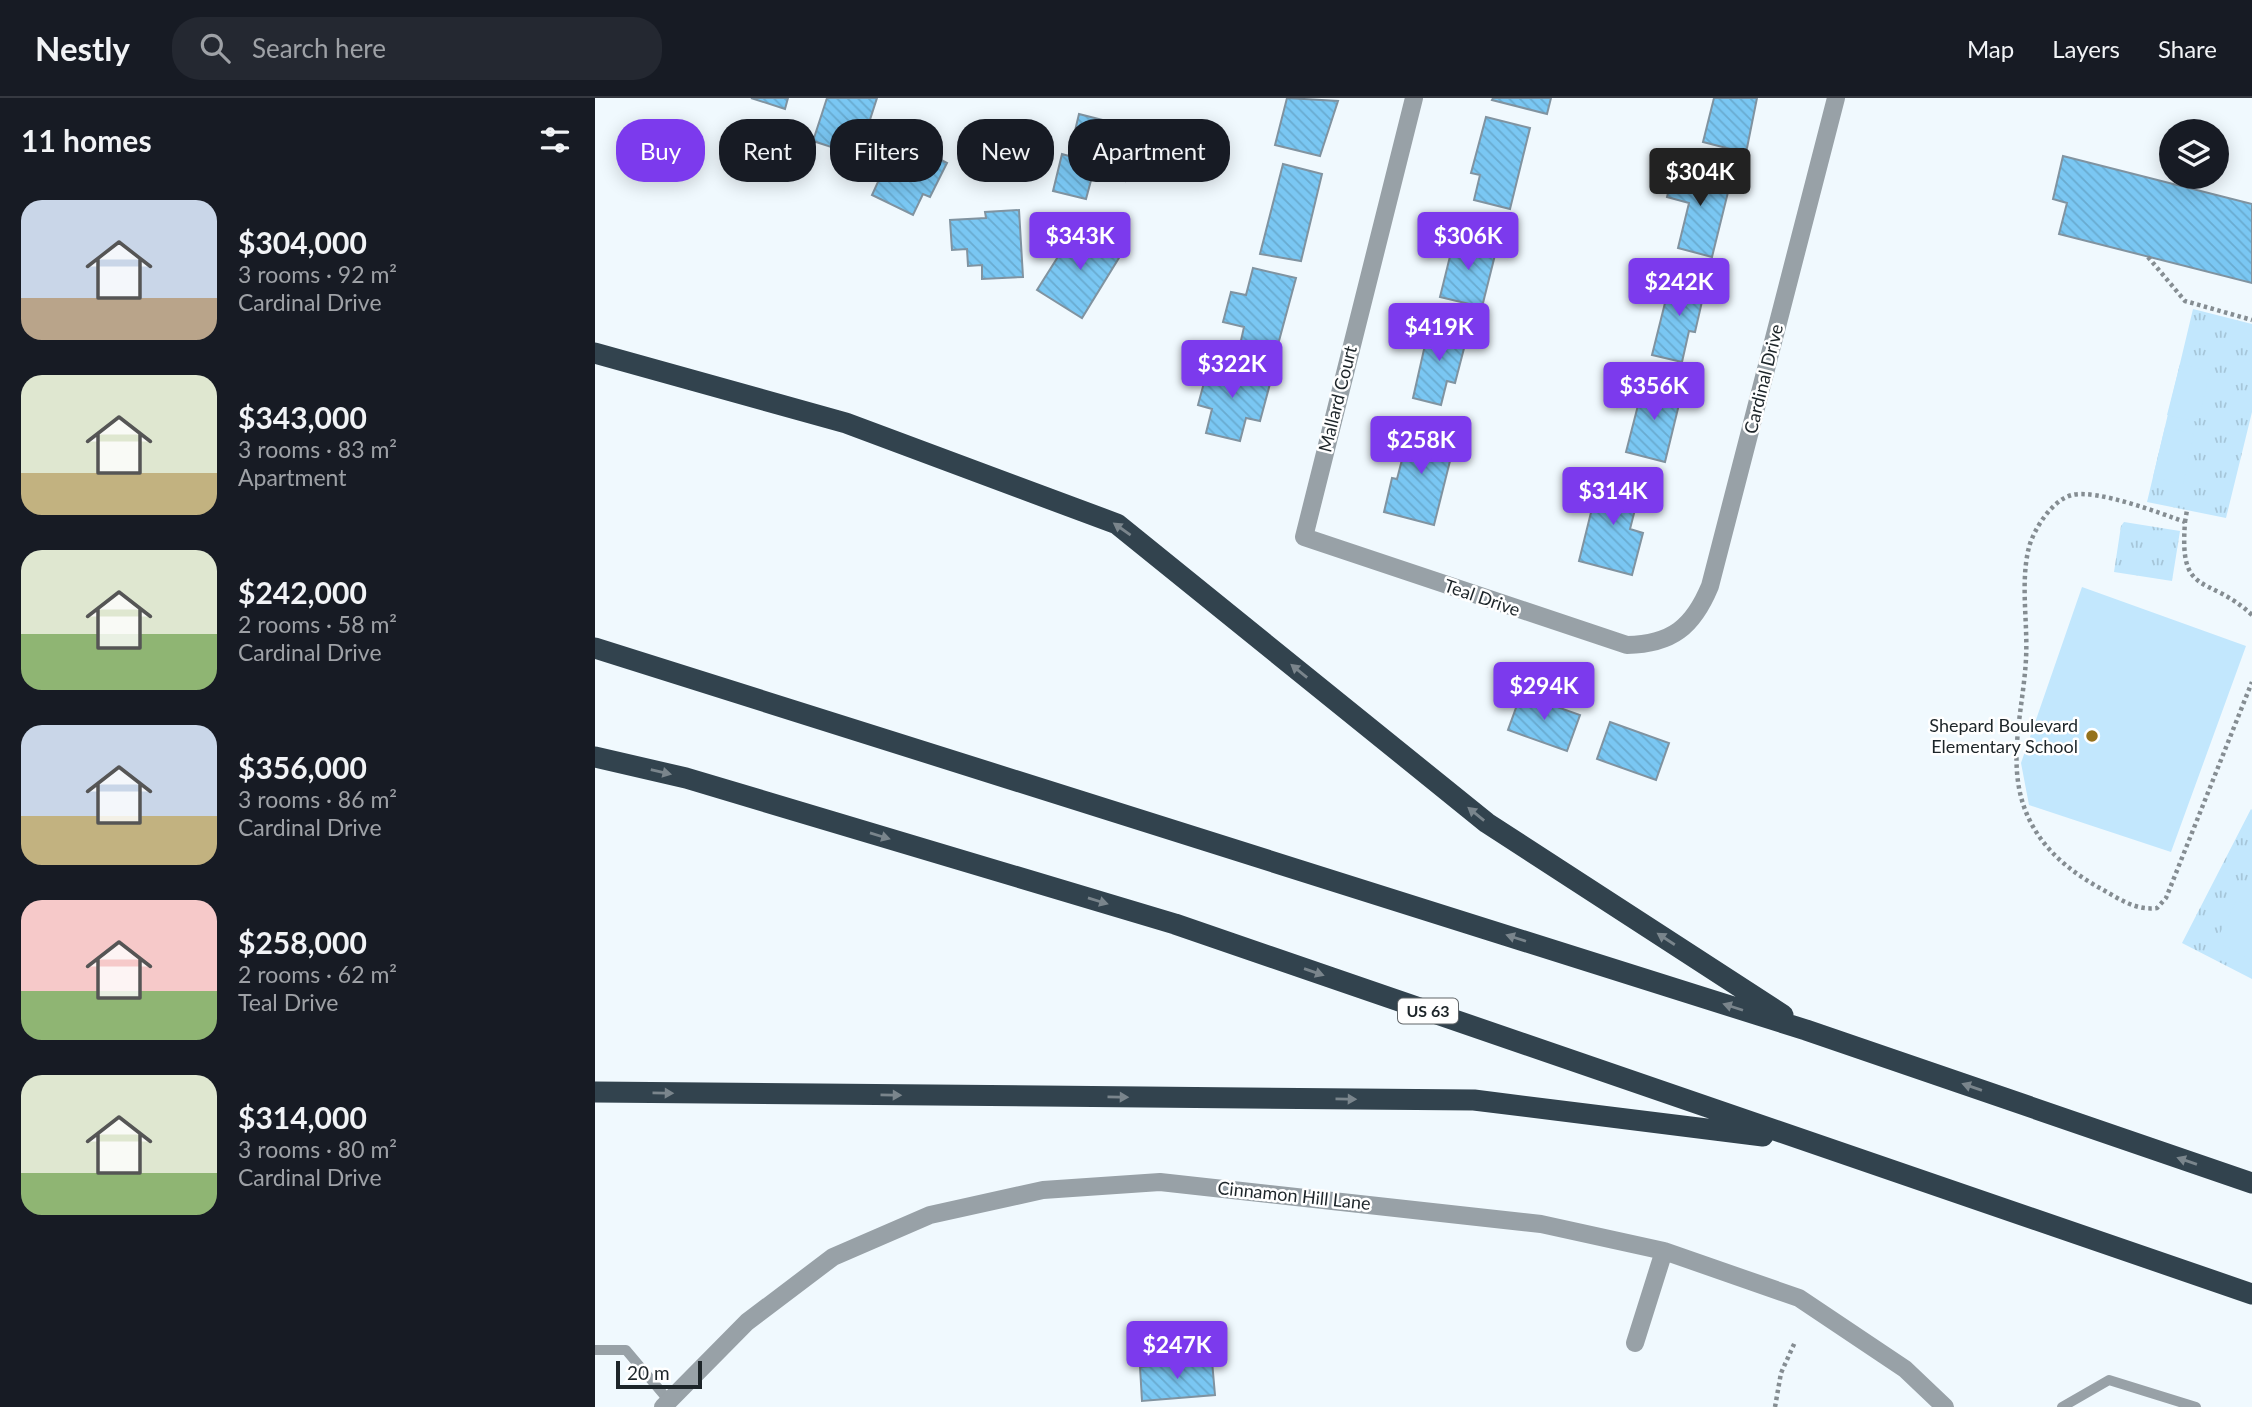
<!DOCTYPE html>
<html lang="en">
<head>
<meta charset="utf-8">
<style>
  body { margin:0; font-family:Lato,sans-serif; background:#242831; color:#f1f3f6; height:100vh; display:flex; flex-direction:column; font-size:26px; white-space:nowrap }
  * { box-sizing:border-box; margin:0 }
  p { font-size:23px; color:#9ea1a6 }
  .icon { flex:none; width:38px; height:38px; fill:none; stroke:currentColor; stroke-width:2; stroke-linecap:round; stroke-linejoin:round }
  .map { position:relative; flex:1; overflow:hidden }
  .side { display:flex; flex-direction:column; background:#171b24; width:595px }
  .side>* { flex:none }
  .banner { position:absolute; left:21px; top:21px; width:665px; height:63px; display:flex; gap:14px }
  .fabs { position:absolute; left:1564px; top:21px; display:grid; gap:14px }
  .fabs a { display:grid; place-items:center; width:70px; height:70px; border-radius:50%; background:#171b24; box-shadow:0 4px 18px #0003; font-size:35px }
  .scale { position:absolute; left:21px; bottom:18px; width:86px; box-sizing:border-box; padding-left:7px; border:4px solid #1d2529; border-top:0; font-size:19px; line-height:24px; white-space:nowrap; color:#1d2529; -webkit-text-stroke:5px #fff; paint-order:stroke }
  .price { position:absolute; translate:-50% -60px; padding:0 16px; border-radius:7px; background:#7c3aed; color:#fff; font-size:23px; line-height:46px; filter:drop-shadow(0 2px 4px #0008) }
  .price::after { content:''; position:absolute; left:50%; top:42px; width:21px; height:16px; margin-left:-10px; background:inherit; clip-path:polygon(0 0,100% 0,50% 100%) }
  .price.current { background:#222; color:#fff }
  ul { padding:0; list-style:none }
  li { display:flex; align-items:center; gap:21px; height:175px; padding:0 21px }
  li span { display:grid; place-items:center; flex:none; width:196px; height:140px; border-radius:21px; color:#555 }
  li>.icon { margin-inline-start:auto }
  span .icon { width:84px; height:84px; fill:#fffc; stroke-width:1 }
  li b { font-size:30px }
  h2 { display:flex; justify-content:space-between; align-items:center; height:84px; padding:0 21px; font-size:30px }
  .tag { padding:0 24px; border-radius:28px; background:#171b24; box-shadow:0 4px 18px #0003; font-size:24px; line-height:63px }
  .tag.current { background:#7c3aed; color:#fff }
  header { display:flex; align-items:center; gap:42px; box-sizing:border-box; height:98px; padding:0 35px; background:#171b24; border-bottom:2px solid #363941 }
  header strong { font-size:33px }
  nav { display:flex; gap:38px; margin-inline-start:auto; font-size:24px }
  .search { width:490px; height:63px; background:#242831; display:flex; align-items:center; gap:18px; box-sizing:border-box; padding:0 24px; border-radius:28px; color:#9ea1a6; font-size:26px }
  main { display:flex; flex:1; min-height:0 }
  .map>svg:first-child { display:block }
</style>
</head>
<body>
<header>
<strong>Nestly</strong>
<div class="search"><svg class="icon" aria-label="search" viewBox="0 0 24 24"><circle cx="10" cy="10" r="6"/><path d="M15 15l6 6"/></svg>Search here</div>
<nav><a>Map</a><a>Layers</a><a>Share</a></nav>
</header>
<main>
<section class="side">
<h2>11 homes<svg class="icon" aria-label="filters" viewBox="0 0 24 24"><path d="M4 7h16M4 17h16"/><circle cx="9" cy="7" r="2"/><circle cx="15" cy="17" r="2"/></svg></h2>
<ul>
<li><span style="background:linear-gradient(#c9d6e8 70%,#b9a48a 0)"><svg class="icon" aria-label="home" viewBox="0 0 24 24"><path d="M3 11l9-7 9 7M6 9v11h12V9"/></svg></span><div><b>$304,000</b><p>3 rooms · 92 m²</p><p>Cardinal Drive</p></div></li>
<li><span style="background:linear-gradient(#dfe7d0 70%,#c2b280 0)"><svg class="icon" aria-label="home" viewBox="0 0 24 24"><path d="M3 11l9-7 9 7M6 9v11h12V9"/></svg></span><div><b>$343,000</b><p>3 rooms · 83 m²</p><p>Apartment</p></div></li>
<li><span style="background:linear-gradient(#dfe7d0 60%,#8fb573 0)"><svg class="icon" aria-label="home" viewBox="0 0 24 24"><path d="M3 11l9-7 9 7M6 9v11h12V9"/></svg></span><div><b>$242,000</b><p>2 rooms · 58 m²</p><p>Cardinal Drive</p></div></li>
<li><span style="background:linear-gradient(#c9d6e8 65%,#c2b280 0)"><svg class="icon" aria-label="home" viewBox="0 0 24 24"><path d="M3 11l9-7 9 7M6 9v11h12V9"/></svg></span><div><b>$356,000</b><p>3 rooms · 86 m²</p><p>Cardinal Drive</p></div></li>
<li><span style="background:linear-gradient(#f6c9c9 65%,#8fb573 0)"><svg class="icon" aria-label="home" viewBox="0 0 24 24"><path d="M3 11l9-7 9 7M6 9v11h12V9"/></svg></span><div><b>$258,000</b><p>2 rooms · 62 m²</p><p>Teal Drive</p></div></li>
<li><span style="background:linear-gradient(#dfe7d0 70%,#8fb573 0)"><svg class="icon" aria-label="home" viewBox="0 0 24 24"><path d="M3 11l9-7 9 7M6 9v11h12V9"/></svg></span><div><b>$314,000</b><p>3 rooms · 80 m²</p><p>Cardinal Drive</p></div></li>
</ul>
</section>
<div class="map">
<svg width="1657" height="1309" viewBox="0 0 1657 1309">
  <defs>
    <pattern id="park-tufts" width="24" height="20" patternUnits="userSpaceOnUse" patternTransform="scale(1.75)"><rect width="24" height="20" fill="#c2e7fd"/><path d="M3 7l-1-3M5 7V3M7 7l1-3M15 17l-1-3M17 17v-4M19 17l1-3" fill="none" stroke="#a6c6d9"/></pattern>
    <pattern id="building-back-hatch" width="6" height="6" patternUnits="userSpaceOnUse" patternTransform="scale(1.75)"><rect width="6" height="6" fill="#7ac7f3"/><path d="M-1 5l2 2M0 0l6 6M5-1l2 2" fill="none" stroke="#69abd0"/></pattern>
  </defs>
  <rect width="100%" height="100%" fill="#f0f9fe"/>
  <!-- park -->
  <path fill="url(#park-tufts)" d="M1598,211l59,15v88l-26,106 -79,-16z
    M1529,424l56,9 -8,50 -58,-9 7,-46z
    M1656,711l1,1v169l-70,-36z"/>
  <!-- pitch -->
  <path fill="#c2e7fd" d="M1585,266l30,7 -12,51 -31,-7z
    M1570,329l29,7 -11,50 -30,-7z
    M1487,489l164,59 -75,206 -142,-47 -8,-42z
    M1642,802l15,8v52l-36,-19z"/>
  <!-- building -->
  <path fill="url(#building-back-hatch)" stroke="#8093a0" stroke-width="2" d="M156,0h37l-3,11z
    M232,0h50l-12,37 -9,-2 -6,20 -37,-12z
    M692,0l51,3 -18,55 -45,-11z
    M898,0h58l-4,16 -55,-14z
    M1119,0h43l-11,55 -43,-11z
    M484,16l59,15 -13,52 -32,-8 -7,26 -33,-8 9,-37 7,2z
    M891,19l44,11 -20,81 -36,-9 6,-25 -9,-2z
    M299,31l36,19 -2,5 19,10 -17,34 -7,-3 -10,21 -41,-20 16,-35 -7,-3z
    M1468,58l189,48v79l-193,-49 8,-31 -14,-4z
    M688,66l39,10 -21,87 -41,-7z
    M1080,68l56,14 -19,77 -34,-9 11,-45 -22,-6z
    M424,112l4,67 -41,2v-14l-14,1 -1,-17 -15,1 -2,-30 36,-2 -1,-6z
    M483,127l44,28 -40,65 -45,-28z
    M860,138l42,11 -15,60 -42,-10z
    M658,170l43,10 -23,85 -35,-9 6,-27 -21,-5 8,-30 15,3z
    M1077,177l34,9 -11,48 -6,-1 -7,31 -30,-7z
    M835,225l38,10 -13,50 -8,-2 -6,24 -28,-7z
    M614,266l62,16 -11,41 -14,-3 -6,23 -34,-8 6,-24 -14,-4z
    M1049,284l38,10 -17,70 -39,-10z
    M816,327l45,12 -22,88 -50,-13 8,-34 5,1z
    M1005,378l41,10 -11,43 13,4 -11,42 -53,-14z
    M926,596l59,21 -13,36 -59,-21z
    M1015,624l59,21 -13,37 -59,-21z
    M617,1263l3,34 -73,6 -2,-34z"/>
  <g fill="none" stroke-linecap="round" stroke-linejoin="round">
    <!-- path -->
    <path stroke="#858d92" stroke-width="4.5" stroke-dasharray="3.5 3.5" stroke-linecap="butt" d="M1553,159l37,44 67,19
      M1590,424l2,-12
      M1657,517c-45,-42 -73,-16 -67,-93 -25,-9 -88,-33 -113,-27 -20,5 -38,34 -43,52 -9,36 -1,75 -3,112 -3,55 -22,110 4,162 15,30 40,50 68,66 19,10 36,24 59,21l9,-10 86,-216
      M1180,1309l6,-34 14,-31"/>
    <!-- lane -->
    <path stroke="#98a1a7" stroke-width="10" d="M0,1252h31l43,51
      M1467,1309l47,-27 87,27"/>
    <!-- street -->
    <path stroke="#98a1a7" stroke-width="18" d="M819,0l-110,439 323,108c45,-1 66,-18 83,-59l126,-488
      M1040,1245l29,-92
      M68,1309l84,-85 86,-65 97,-42 113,-25 117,-8 381,42 123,27 135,47 106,71 40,38"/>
    <!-- highway -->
    <path stroke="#32434e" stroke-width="21" d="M0,255l251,70 271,101 370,299 296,192
      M0,550l1211,382 446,153
      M0,659l91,21 489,146 1077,370
      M0,994l879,8 289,36"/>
  </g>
  <!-- one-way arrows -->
  <defs><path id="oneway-solid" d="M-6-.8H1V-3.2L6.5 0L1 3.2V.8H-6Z" transform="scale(1.75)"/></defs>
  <g fill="#7a858c">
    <use href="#oneway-solid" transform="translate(527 431) rotate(-145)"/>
    <use href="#oneway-solid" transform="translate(704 573) rotate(-141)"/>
    <use href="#oneway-solid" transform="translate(66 674) rotate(13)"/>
    <use href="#oneway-solid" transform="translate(881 716) rotate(-141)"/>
    <use href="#oneway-solid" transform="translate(285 738) rotate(17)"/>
    <use href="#oneway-solid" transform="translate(503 803) rotate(17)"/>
    <use href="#oneway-solid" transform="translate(921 840) rotate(-162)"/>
    <use href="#oneway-solid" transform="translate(1071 841) rotate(-147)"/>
    <use href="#oneway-solid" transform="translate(719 874) rotate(19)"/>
    <use href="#oneway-solid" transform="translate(1138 909) rotate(-162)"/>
    <use href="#oneway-solid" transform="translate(1377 989) rotate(-161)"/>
    <use href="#oneway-solid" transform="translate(68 995) rotate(1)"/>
    <use href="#oneway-solid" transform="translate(296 997) rotate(1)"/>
    <use href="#oneway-solid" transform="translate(523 999) rotate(1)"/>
    <use href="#oneway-solid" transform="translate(751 1001) rotate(1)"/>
    <use href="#oneway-solid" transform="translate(1592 1063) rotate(-161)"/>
  </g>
  <!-- markers -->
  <circle fill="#95721b" stroke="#fff" stroke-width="2.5" cx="1497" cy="638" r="7"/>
  <g text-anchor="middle" stroke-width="5" stroke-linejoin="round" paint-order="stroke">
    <!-- shield labels -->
    <rect fill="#fff" stroke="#616669" stroke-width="2" x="803" y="900.5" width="60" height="25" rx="5"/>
    <g font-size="16" font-weight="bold" fill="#1d2529">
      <text x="833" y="919">US 63</text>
    </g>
    <!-- street labels -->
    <g font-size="18" fill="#1d2529" stroke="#fff">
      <text transform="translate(1169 281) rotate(-76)" y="6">Cardinal Drive</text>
      <text transform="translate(743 301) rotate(-76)" y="6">Mallard Court</text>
      <text transform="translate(887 500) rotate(19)" y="6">Teal Drive</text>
      <text transform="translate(699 1098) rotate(6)" y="6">Cinnamon Hill Lane</text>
    </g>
    <!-- poi labels -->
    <g font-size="18" fill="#1d2529" stroke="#fff" text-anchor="end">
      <text x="1483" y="634">Shepard Boulevard<tspan x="1483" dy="21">Elementary School</tspan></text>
    </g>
  </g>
</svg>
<div class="fabs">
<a><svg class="icon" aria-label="layers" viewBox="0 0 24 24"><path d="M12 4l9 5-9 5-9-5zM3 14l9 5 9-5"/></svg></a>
</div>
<div class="scale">20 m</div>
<b class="price current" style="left:1105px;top:110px">$304K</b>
<b class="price" style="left:485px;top:174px">$343K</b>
<b class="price" style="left:873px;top:174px">$306K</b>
<b class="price" style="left:1084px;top:220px">$242K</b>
<b class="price" style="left:844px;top:265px">$419K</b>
<b class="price" style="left:637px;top:302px">$322K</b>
<b class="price" style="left:1059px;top:324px">$356K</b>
<b class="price" style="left:826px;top:378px">$258K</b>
<b class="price" style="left:1018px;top:429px">$314K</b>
<b class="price" style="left:949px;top:624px">$294K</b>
<b class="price" style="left:582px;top:1283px">$247K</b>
<div class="banner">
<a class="tag current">Buy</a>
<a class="tag">Rent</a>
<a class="tag">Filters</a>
<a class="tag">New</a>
<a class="tag">Apartment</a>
</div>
</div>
</main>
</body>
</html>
